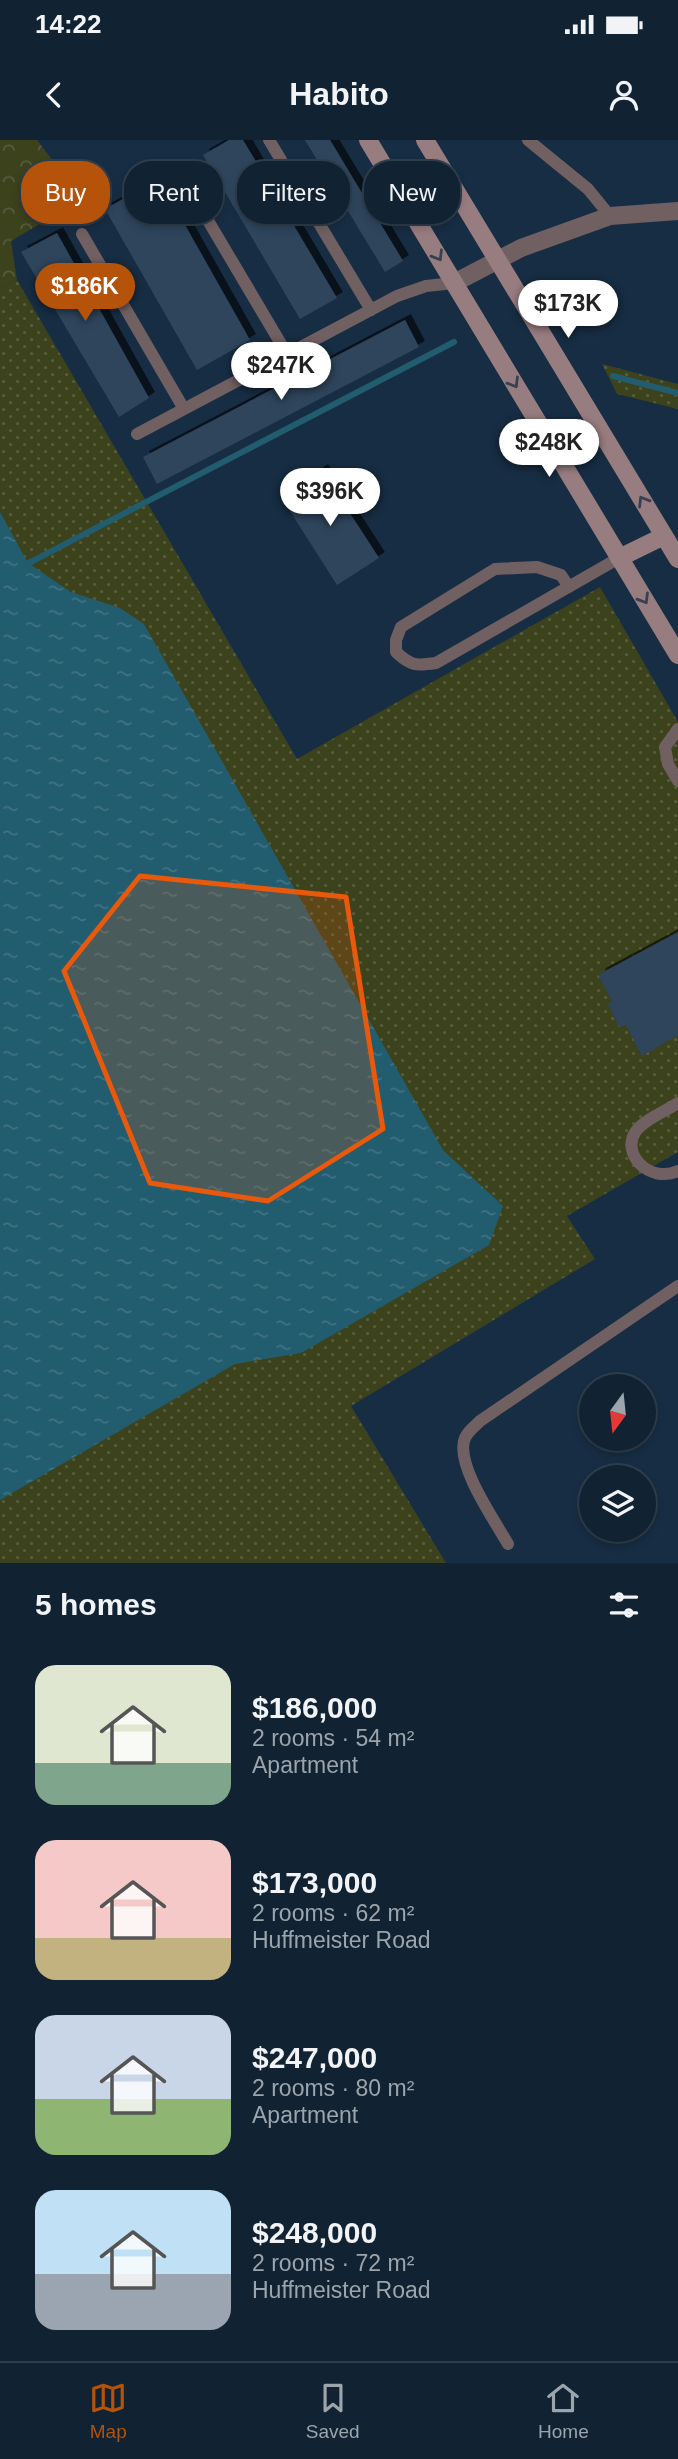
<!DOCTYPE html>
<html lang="en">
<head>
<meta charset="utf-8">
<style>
  body { margin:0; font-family:Helvetica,sans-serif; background:#1a2a3a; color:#f1f3f6; height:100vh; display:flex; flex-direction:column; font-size:26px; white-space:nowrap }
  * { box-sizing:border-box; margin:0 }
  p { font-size:23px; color:#9ca4ac }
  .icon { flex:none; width:38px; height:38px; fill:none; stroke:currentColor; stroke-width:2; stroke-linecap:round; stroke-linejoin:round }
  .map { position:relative; height:1423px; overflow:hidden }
  .panel { display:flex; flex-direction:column; background:#112232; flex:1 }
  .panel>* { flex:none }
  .banner { position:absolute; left:21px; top:21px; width:637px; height:63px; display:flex; gap:14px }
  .needle { width:46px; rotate:195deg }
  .tools { position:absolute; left:579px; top:1234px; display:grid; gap:14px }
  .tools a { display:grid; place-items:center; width:77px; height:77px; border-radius:50%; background:#112232; box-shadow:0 4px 10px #0003,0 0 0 2px #303f4d; font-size:35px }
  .price { position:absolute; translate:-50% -60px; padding:0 16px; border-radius:24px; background:#fff; color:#222; font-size:23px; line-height:46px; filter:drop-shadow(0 2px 4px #0008) }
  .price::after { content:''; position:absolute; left:50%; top:42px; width:21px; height:16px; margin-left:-10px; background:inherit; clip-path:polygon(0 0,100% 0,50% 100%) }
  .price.on { background:#b45309; color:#fff }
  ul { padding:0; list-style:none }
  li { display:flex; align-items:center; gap:21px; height:175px; padding:0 35px }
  li span { display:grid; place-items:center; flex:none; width:196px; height:140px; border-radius:21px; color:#555 }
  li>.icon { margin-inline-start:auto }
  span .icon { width:84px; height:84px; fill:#fffc; stroke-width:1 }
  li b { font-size:30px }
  h2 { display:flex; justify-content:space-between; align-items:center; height:84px; padding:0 35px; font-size:30px }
  .tag { padding:0 24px; border-radius:28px; background:#112232; box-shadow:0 4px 10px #0003,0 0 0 2px #303f4d; font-size:24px; line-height:63px }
  .tag.on { background:#b45309; color:#fff }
  .status { display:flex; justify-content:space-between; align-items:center; height:49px; padding:0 35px; background:#112232; direction:ltr }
  .status svg { height:19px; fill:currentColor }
  header { display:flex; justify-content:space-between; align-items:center; height:91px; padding:0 35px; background:#112232; font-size:32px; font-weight:600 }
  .tabs { display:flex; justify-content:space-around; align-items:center; height:98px; border-top:2px solid #303f4d; background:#112232; font-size:19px; color:#9ca4ac }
  .tabs a { display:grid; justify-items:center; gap:4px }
  .tabs .on { color:#b45309 }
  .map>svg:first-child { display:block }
</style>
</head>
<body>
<div class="status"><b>14:22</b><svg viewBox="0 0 49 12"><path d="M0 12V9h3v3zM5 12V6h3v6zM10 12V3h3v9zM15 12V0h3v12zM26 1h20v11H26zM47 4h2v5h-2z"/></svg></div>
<header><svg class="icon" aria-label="back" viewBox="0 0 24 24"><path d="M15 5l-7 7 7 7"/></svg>Habito<svg class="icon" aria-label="person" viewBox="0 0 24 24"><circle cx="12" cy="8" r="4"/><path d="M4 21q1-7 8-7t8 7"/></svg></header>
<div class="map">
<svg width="678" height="1423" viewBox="0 0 678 1423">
  <defs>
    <pattern id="grass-dots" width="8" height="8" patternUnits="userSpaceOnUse" patternTransform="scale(1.75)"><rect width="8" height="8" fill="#3b421c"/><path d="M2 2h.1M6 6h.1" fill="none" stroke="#565c3d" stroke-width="1.8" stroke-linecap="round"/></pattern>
    <pattern id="forest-crowns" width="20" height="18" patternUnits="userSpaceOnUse" patternTransform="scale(1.75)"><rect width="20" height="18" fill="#3b421c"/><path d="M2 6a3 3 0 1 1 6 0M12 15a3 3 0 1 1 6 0" fill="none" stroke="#565c3d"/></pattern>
    <pattern id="water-ripples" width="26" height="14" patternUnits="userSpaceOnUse" patternTransform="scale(1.75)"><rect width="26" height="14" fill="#225c6f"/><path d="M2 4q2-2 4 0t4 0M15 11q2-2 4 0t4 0" fill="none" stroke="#417283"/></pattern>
    <filter id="shadow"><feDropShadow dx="6" dy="-6" stdDeviation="0" flood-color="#0009"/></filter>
  </defs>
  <rect width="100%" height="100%" fill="#172d43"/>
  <!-- grass -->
  <path fill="url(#grass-dots)" d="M17,140l280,479 303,-172 78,135v430l-111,64 28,43 -244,147 95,157h-446v-1274z
    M602,224l76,20v25l-61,-15z"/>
  <!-- forest -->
  <path fill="url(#forest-crowns)" d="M0,0h37l45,59 -71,42 6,39 -17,9z"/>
  <!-- water -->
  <path fill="url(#water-ripples)" d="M0,372l28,51 43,29 49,16 24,16 299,526 60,56 -14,39 -188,108 -66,11 -235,136z"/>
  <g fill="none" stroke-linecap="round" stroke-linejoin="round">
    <!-- stream -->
    <path stroke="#225c6f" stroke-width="6" d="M613,236l65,17
      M21,427l433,-225"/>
  </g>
  <!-- building -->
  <path fill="#2e455c" filter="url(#shadow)" d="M229,0h14l94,158 -37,21 -97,-164z
    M305,0h25l73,121 -18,11z
    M159,39l91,161 -53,30 -92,-161z
    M57,93l92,165 -30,19 -98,-165z
    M405,180l14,27 -262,137 -14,-27z
    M322,330l57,88 -42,27 -56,-88z
    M678,792v103l-36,21 -16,-31 -7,2 -11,-23 4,-3 -14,-26z"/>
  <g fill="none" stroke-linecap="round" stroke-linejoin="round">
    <!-- service -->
    <path stroke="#716062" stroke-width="12" d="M269,0l102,170
      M528,0l60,49 22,27
      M184,40l103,174
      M82,94l102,175
      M137,294l260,-138 29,-10 28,-3
      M569,447l-8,-12 -24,-8 -42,2 -94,58 -5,13v12c15,14 20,14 40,11l183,-105
      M678,589l-13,18 3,17 10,17
      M678,963c-12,8 -33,16 -42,28 -16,22 13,53 42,40
      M508,1404c-13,-23 -54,-81 -43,-106 3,-7 10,-12 15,-17l198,-135"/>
    <!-- minor -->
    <path stroke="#716062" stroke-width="18" d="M454,143l67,-35 89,-32 68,-5"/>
    <!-- secondary -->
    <path stroke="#987d80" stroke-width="18" d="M368,0l310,515
      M425,0l253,419
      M619,418l45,-22"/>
  </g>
  <!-- one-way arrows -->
  <defs><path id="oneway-chevron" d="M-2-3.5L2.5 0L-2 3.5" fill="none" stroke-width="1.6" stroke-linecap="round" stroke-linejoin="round" transform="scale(1.75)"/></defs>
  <g stroke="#374152">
    <use href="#oneway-chevron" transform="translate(438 116) rotate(59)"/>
    <use href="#oneway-chevron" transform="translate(514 243) rotate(59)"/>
    <use href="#oneway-chevron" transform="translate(643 361) rotate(-121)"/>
    <use href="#oneway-chevron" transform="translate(644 459) rotate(59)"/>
  </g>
  <!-- marked area -->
  <path fill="#e8590c" fill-opacity="0.2" stroke="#e8590c" stroke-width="5" stroke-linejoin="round" d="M140,736l206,21 37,232 -115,72 -118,-18 -86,-212z"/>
</svg>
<div class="tools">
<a><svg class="needle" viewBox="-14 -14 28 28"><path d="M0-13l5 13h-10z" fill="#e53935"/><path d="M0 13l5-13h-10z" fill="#9ca4ac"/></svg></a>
<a><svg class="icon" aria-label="layers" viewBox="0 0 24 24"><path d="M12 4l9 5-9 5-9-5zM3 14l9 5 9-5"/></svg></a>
</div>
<b class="price on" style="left:85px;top:183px">$186K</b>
<b class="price" style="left:568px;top:200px">$173K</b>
<b class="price" style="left:281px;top:262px">$247K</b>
<b class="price" style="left:549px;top:339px">$248K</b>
<b class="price" style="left:330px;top:388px">$396K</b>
<div class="banner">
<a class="tag on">Buy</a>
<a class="tag">Rent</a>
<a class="tag">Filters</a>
<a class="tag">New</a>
</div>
</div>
<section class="panel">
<h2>5 homes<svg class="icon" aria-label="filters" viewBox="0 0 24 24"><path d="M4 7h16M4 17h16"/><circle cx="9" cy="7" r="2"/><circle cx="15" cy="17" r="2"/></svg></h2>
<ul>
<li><span style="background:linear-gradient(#dfe7d0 70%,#7fa58c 0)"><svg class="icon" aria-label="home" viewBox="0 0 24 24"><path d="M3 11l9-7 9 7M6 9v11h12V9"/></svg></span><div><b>$186,000</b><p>2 rooms · 54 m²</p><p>Apartment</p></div></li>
<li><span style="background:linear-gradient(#f6c9c9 70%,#c2b280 0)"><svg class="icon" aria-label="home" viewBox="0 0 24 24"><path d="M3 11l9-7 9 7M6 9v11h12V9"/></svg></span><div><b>$173,000</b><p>2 rooms · 62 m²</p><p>Huffmeister Road</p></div></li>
<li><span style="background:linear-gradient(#c9d6e8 60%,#8fb573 0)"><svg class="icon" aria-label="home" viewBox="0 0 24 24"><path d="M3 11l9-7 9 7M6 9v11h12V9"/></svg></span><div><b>$247,000</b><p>2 rooms · 80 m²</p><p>Apartment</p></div></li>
<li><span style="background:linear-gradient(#bfe0f5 60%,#9aa5b1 0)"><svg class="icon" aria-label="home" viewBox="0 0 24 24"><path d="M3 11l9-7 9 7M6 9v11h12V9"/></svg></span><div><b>$248,000</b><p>2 rooms · 72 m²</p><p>Huffmeister Road</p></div></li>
</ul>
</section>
<nav class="tabs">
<a class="on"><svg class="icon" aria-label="map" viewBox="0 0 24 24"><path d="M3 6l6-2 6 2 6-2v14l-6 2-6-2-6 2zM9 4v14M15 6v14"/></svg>Map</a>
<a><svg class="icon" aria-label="saved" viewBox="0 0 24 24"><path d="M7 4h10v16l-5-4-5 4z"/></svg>Saved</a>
<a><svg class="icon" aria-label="home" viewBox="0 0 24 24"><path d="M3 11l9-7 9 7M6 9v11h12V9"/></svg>Home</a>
</nav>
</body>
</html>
